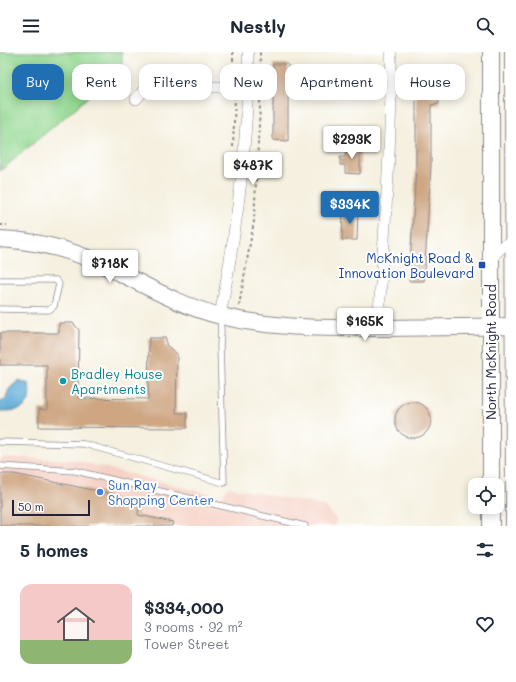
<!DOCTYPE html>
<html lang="en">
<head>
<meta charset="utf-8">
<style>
  body { margin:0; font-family:Mali,sans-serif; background:#f2f2f3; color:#1f2937; height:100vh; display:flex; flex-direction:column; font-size:15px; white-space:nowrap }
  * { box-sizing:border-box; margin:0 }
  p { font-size:13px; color:#747a83 }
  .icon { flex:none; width:22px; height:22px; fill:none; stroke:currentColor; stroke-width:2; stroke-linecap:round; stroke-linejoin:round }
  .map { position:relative; height:474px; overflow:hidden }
  .sheet { display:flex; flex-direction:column; background:#fff; flex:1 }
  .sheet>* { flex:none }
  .banner { position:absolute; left:12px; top:12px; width:492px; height:36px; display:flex; gap:8px }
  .fabs { position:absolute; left:468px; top:426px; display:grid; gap:8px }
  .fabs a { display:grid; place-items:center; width:36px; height:36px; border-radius:8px; background:#fff; box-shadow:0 2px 10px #0003; font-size:20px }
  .scale { position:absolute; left:12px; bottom:10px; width:78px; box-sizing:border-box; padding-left:4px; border:2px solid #22223b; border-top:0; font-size:11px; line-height:14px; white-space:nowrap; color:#22223b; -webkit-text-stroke:3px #fff; paint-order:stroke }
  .price { position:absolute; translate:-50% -34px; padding:0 9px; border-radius:4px; background:#fff; color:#222; font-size:13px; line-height:26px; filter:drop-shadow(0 1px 2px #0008) }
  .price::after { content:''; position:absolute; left:50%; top:24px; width:12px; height:9px; margin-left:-6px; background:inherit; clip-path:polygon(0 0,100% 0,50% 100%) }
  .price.active { background:#1f6fb2; color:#fff }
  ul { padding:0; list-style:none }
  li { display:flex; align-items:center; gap:12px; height:100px; padding:0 20px }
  li span { display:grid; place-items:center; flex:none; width:112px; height:80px; border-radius:12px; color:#555 }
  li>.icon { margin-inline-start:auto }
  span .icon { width:48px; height:48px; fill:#fffc; stroke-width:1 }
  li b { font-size:17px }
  h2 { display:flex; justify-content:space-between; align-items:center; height:48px; padding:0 20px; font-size:17px }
  .tag { padding:0 14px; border-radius:12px; background:#fff; box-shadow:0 2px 10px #0003; font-size:14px; line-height:36px }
  .tag.active { background:#1f6fb2; color:#fff }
  header { display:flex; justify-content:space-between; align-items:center; height:52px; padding:0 20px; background:#fff; font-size:18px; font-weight:700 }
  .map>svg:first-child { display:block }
</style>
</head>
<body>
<header><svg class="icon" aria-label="menu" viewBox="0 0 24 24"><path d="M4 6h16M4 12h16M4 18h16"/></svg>Nestly<svg class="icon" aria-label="search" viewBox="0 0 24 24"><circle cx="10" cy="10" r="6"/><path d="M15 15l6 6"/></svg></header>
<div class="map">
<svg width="516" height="474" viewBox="0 0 516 474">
  <rect width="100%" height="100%" fill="#fff"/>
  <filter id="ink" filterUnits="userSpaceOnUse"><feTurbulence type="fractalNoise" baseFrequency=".025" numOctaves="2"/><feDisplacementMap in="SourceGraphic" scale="8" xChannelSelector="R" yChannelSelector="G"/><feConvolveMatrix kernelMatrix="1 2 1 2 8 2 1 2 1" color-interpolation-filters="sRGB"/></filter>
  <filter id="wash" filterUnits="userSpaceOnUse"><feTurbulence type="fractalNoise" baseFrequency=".012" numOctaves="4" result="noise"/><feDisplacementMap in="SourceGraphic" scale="16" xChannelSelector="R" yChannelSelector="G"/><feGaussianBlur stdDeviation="0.9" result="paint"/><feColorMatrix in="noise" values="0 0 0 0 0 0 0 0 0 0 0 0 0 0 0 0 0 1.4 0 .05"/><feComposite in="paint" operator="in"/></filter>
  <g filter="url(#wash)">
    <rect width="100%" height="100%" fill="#f5f0df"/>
    <!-- built -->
    <path fill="#f6d1c5" d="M0,405l74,3 148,37 6,-10 97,19 11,13 -1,7h-335z"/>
    <!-- green -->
    <path fill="#92d790" stroke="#5a7c66" d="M0,0h122v17l-122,102z"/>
    <!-- water -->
    <path fill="#5caad6" stroke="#3f6688" d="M19,328l10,4c4,25 -7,27 -29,27v-10l5,-1 4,-11z"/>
    <g id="blocks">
      <!-- building -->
      <path fill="#cea682" d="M273,12h15v77l-15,-1z
        M416,39h15v5l7,-1 1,9 -8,1v61l-7,115h-15l7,-113z
        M346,95h14v27l-15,-1v-8h-5v-8h5z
        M343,158l15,1 -1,29h-15z
        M59,271h14l6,7 -1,68 70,1 1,-61h17v7l11,9 -1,59h11v15l-148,-1v-18l8,1v-45h-47v-32h59z
        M395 368a18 18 0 1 1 36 0a18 18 0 1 1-36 0Z
        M0,422h14l94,19v4l31,6 -1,12 35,7 -1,4h-172z"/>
    </g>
  </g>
  <g filter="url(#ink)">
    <use href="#blocks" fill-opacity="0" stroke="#8c898d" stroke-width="1"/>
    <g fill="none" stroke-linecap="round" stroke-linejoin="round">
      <defs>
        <path id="lane" d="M0,228h56l3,4 -5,22 -5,4 -49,-1
          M0,390l84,2 140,39 -4,-137 1,-15 -1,-14
          M0,414l76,5 229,55"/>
        <path id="street" d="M136,47l11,-12h101
          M491,209c5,-10 13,-19 25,-19
          M220,264c17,-88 29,-175 28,-264
          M378,276c6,-92 14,-184 13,-276"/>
        <path id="secondary" d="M491,0v433
          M513,0l1,474
          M0,187c34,2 69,10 99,24 42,19 77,42 122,53 45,11 89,12 135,12 52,0 105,-1 157,-2
          M491,455v19"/>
      </defs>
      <!-- lane casing -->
      <use href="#lane" stroke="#8c898d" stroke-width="7"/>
      <!-- street casing -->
      <use href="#street" stroke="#8c898d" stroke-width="12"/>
      <!-- secondary casing -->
      <use href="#secondary" stroke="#8c898d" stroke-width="18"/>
      <!-- path -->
      <path stroke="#8c898d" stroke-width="2" stroke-dasharray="3 3" stroke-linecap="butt" d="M233,0v21l3,2
        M233,95l2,-49
        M0,173h7
        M239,254l15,-85 6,-115v-54"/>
      <!-- lane -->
      <use href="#lane" stroke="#fff" stroke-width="5.5"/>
      <!-- street -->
      <use href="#street" stroke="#fff" stroke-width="11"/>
      <!-- secondary -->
      <use href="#secondary" stroke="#fff" stroke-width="16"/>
    </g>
  </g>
  <!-- markers -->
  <rect fill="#1a4fb4" stroke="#fff" stroke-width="1.5" x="478" y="209" width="8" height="8" rx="2"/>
  <circle fill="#0f9aa8" stroke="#fff" stroke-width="1.5" cx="63" cy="329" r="4"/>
  <circle fill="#3f7fe0" stroke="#fff" stroke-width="1.5" cx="100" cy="440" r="4"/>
  <g text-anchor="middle" stroke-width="4" stroke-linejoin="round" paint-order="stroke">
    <!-- transit labels -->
    <g font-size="13" fill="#164399" stroke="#fff" text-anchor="end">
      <text x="474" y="211">McKnight Road &amp;<tspan x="474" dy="15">Innovation Boulevard</tspan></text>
    </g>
    <!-- street labels -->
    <g font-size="13" fill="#22223b" stroke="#fff">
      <text transform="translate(491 300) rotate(-90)" y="5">North McKnight Road</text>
    </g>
    <!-- culture labels -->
    <g font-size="13" fill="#0d838f" stroke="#fff" text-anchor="start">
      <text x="71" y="327">Bradley House<tspan x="71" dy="15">Apartments</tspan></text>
    </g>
    <!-- shop labels -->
    <g font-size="13" fill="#366cbe" stroke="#fff" text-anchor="start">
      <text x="108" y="438">Sun Ray<tspan x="108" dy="15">Shopping Center</tspan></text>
    </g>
  </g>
</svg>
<div class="fabs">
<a><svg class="icon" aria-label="locate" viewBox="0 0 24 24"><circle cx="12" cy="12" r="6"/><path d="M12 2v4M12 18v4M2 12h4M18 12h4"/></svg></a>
</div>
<div class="scale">50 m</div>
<b class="price" style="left:352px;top:108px">$293K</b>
<b class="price" style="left:253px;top:134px">$487K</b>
<b class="price active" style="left:350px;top:173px">$334K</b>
<b class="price" style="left:110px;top:232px">$718K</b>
<b class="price" style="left:365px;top:290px">$165K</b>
<div class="banner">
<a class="tag active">Buy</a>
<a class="tag">Rent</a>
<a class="tag">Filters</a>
<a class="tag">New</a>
<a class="tag">Apartment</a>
<a class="tag">House</a>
</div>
</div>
<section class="sheet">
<h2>5 homes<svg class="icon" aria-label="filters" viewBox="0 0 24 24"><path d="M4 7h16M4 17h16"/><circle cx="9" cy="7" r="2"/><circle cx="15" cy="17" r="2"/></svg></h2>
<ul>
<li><span style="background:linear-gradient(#f6c9c9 70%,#8fb573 0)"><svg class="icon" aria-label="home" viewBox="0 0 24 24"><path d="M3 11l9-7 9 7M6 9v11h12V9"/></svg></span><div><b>$334,000</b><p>3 rooms · 92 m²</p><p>Tower Street</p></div><svg class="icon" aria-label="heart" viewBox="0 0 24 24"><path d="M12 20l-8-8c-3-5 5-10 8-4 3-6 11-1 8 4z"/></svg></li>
</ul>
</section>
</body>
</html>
